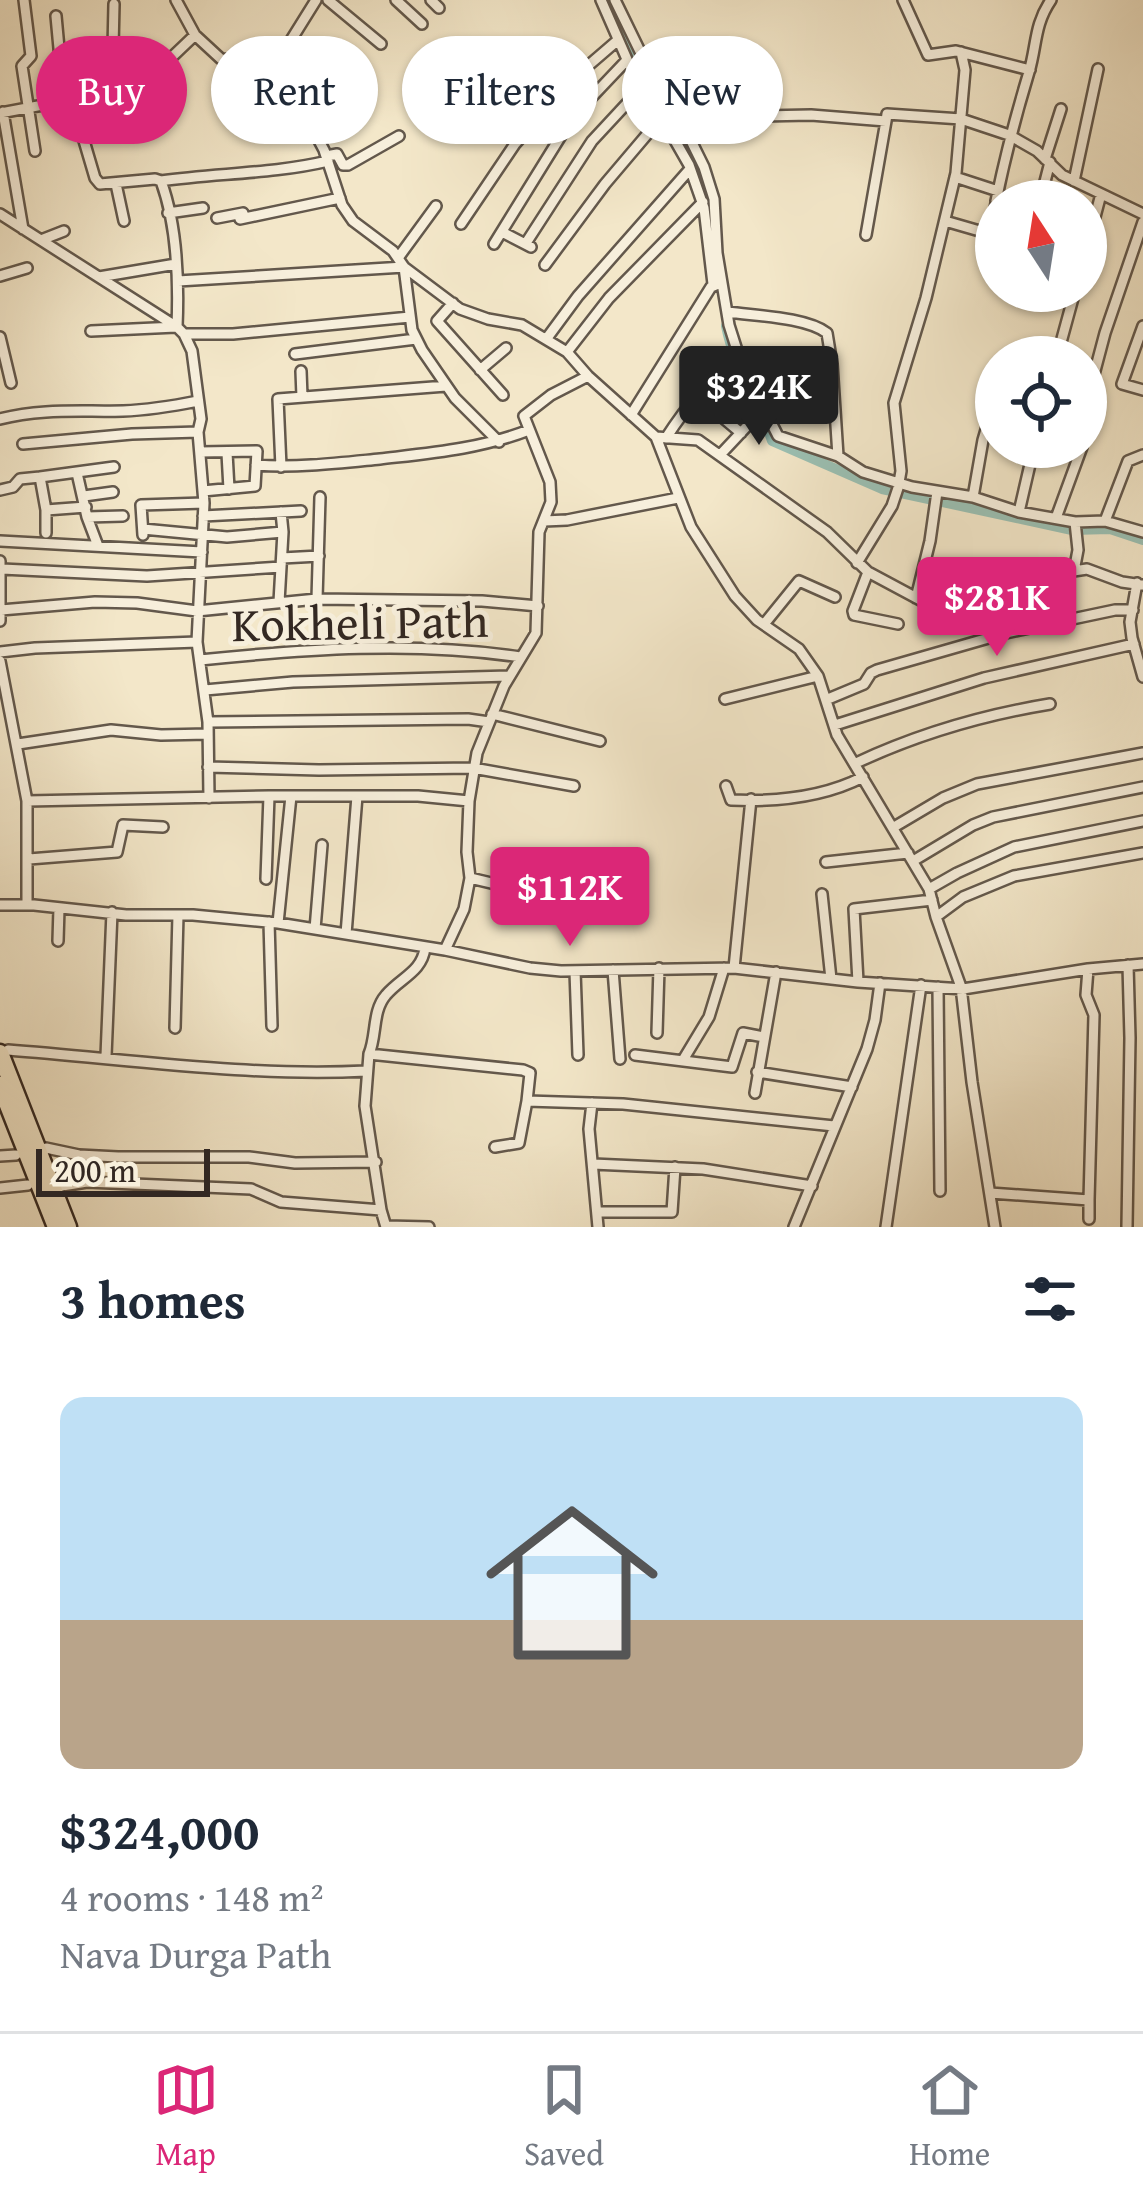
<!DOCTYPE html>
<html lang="en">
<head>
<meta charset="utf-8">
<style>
  body { margin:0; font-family:"Gentium Book Plus",serif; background:#f6f6f7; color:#1f2937; height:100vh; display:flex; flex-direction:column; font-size:45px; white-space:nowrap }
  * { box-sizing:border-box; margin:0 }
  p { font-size:39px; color:#747a83 }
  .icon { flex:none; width:66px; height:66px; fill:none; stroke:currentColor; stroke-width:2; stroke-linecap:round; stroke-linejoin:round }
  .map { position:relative; height:1227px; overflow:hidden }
  .panel { display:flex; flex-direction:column; background:#fff; flex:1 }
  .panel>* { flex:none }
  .guide { position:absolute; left:36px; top:36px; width:1071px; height:108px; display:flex; gap:24px }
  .needle { width:78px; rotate:348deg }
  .fabs { position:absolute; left:975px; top:180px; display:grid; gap:24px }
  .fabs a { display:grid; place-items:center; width:132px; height:132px; border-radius:50%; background:#fff; box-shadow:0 3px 9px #0004; font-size:60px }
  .scale { position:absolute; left:36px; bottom:30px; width:174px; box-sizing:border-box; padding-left:12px; border:6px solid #332822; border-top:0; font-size:33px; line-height:42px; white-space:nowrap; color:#332822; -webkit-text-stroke:9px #f7efdc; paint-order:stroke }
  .price { position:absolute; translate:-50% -102px; padding:0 27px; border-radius:12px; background:#db2777; color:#fff; font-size:39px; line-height:78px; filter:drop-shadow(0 3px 6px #0008) }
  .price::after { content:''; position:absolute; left:50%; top:72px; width:36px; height:27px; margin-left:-18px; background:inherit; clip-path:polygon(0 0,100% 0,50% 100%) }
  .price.selected { background:#222; color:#fff }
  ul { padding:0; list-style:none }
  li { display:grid; align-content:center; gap:24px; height:636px; padding:0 60px }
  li+li { border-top:3px solid #e0e1e3 }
  li span { display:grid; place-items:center; height:372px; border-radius:24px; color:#555 }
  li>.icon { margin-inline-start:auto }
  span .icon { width:216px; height:216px; fill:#fffc; stroke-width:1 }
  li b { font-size:51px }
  h2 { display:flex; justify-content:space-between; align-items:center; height:144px; padding:0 60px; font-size:51px }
  .tag { padding:0 42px; border-radius:54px; background:#fff; box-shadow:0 3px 9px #0004; font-size:42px; line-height:108px }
  .tag.selected { background:#db2777; color:#fff }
  .tabs { display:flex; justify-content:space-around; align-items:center; height:168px; border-top:3px solid #e0e1e3; background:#fff; font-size:33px; color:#747a83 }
  .tabs a { display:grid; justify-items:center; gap:6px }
  .tabs .selected { color:#db2777 }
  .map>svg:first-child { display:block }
</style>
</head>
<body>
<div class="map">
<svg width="1143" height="1227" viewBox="0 0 1143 1227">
  <rect width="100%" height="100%" fill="#f3e7c9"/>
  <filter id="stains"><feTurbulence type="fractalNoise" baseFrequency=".00167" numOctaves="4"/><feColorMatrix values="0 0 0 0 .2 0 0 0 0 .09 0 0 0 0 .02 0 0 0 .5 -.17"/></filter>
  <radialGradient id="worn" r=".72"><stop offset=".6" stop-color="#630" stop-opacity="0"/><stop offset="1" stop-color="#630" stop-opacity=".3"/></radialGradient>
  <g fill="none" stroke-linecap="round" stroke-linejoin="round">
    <!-- river -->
    <path stroke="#9bc0b3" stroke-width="10" d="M608,0l36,78
      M648,88c36,55 59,86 64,154
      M726,326c9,45 32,73 46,115l110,48 190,41 38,-1 33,11"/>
    <defs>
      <path id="minor" d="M24,0l7,56 -9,10 13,85
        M176,0l19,35
        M328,0l53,44
        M396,0l26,24
        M431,0l8,8
        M601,0l39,89 25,34 24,42 15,43 9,76
        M615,0l37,76 20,26 32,65 10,32 3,54 12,72 13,41 36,70 60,20 25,16 49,15 61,10 46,15 56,10 30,-1 38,11
        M903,0l25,55 28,-4 74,19
        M56,16l8,86
        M270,68l8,-7 38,-61
        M112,92l2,-88
        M72,100l23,78 5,6 55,-5 6,2c16,44 18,99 16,146l7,7 8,17 9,68 -3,13 6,71 -7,139 11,80 1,76
        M3,112l20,117
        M0,113l112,-21 39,-15 44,-42 26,24 40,1 17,16 30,44 16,30 18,55 11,16 40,30 11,16 56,42 28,10 34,6 45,27 21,24 68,61 35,90 44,69 22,24 42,29 19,27 19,59 92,154 7,28 25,70 11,95 23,145
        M688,134l6,-4 62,-7 3,-7 52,-1 75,6 1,-7 74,5 48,16 28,16 25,24 81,39
        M326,156l11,-2 6,11h5l51,-29
        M1045,159l16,-50
        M955,177l43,14
        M161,181c56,-8 112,-7 167,-20
        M1074,181l24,-112
        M116,184l8,37
        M996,201c9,-44 20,-86 33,-129 8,-27 5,-47 22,-72
        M1040,201l10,-39
        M168,213l35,-5
        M0,214l177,113
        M217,218l26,-5
        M240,219l100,-21
        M945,221l45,13 6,-31
        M461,224l54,-80 60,-67 43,-37
        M502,232l29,15
        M866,235l20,-114
        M41,240l23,-9
        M526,243l66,-102 52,-56
        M494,244l78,-126 55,-58
        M1086,251l15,-57
        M398,258l38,-52
        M545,265l60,-81 56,-66 6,-1
        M0,276l27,-8
        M99,277l77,-13
        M178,281l226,-14 8,63 10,20 33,48 44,44
        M453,303l-16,18 66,74
        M728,312c27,4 78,5 99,21l5,31 6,92
        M1143,326l-21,58 21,6
        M91,331l85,-4
        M184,334h49l177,-17
        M0,337l11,46
        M547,338l31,-42 112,-127
        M567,352l42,-54 94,-96
        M295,354l121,-15
        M1057,357l18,-66
        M728,362l19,35
        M480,370l26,-22
        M301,371l1,26
        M697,396l44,37
        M631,415l80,-128 7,-3
        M0,419c41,-11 81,-7 123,-8 26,-1 50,-5 75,-10
        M1086,424l6,-42 13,-49 38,-111
        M656,437l42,3 129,92 41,40 56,30 29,8 107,-37 27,-4 35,13 21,3
        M666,438c20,-31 44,-60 72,-84
        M23,444l109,-10 66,-2
        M200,452l57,-1 -2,35 -52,5
        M227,453l2,36
        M720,455l44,-47
        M256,465c42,3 83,-2 124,-6 51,-6 100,-10 149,-29
        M281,467l-3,-68 168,-13
        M77,473l10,44 11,29
        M40,477l74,-10
        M0,490l13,-3 7,-8 20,-2 6,33v23
        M84,496l29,-4
        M973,497l10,-57 13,-44
        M46,510l40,-3
        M1019,512l15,-65
        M203,516l98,-5
        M87,517l36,-1
        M1056,518l26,-71
        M544,521l23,-1 111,-22
        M1105,521l23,-60 15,-6
        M143,529l84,8 56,-5
        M143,535l-2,-30 63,-2
        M0,541l202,11
        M282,558l37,-2
        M0,561v60
        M857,563l35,-57 6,-18 3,-17 -7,-68 32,-105 30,-125 9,-103 -4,-18
        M2,569l145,7 134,-9
        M1074,571l4,-21 -3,-28
        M868,572l-15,39 1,4 44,9
        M1137,583l-7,39 2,16 11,39
        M916,598l14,-57 7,-49
        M317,599l3,-102
        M279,602l4,-70 -2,-20
        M1,610l94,-8 42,1 60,8 120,-12 165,2 56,5
        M765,623l34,-42 36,16
        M0,652l35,-4 162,-6
        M200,660c106,-11 214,-19 320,-3
        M0,661l27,140v104
        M205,690l88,-8 216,-6
        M725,699l93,-23
        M828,699l36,-15 7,-11 6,-3 129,-37 109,-23h18
        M492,714l108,27
        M208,722l260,-3 21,3
        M835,725l149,-47 150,-34
        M18,744l93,-14 50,5 47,-1
        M856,763c62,-29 127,-48 194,-59
        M208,767l111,3 154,-2 101,18
        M726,786l5,14c44,2 93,-3 132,-23
        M27,801l242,-5h149l51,5
        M894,827l49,-29 34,-14 166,-31
        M29,859l88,-7 6,-27 40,2
        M913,861l60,-36 20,-8 150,-30
        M826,862l82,-9
        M470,878l106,25h58
        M266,879l3,-83
        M929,889l28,-16 57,-26 129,-26
        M822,894l9,85
        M0,905h34l92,10h67l85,8 167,27 85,18 31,3 173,-3 124,14 105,7 125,-20 55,-5
        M936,917l27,-20 51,-21 129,-23
        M269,922l3,104
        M278,923l13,-127
        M315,929l7,-84
        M346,934l11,-138
        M58,941l1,-33
        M445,950l19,-41 6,-31 -3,-26 2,-51 8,-48 27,-67 32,-53 3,-101 12,-30 -1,-20 -26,-66 27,-21 37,-19
        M734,968l17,-169
        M613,970l7,89
        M575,971l3,84
        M858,982l-4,-73 78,-9
        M938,987l2,204
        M175,1028l3,-113
        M657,1033l2,-65
        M8,1050c118,9 239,27 358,21
        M369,1054l154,16 7,3 -3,28 96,3 211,22
        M635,1055l97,12 11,-34 21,4
        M106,1056l6,-144
        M683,1060l26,-43 15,-49
        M757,1072l95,15
        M755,1093l21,-121
        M592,1103l-3,26 9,98
        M495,1147l24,-4 8,-42
        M46,1148l33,7 39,2h131l46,6 81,-1
        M0,1156l16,-1
        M593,1164l110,5 109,17
        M62,1186l25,-4 164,7 30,13 100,8
        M0,1188l28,-3
        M990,1193l99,7 5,-185 -8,-20 2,-26
        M597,1212h75l3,-45
        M1089,1219v-19
        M386,1226l43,1
        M1127,1226l3,-188 -2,-73
        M386,1227l-5,-17 -16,-104 4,-52c8,-19 3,-43 17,-59 14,-17 36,-23 39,-47
        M794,1227l73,-178 8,-29 5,-37
        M886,1227l35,-242"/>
      <path id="highway" d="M0,1053l68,174
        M0,1085l56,142"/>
    </defs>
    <!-- minor casing -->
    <use href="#minor" stroke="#63584c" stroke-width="14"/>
    <!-- highway casing -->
    <use href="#highway" stroke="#332822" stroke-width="21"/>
    <!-- minor -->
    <use href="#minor" stroke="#f7efdc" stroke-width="9"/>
    <!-- highway -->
    <use href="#highway" stroke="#f3e7c9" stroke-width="16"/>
  </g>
  <g text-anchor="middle" stroke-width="10" stroke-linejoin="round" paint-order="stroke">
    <!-- street labels -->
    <g font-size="48" fill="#332822" stroke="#f7efdc">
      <text transform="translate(360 622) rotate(-1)" y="17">Kokheli Path</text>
    </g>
  </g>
  <rect width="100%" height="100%" filter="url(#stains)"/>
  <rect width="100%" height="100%" fill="url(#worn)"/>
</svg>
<div class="fabs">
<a><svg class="needle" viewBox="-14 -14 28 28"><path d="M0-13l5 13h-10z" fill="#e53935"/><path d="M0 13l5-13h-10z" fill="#747a83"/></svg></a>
<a><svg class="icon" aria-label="locate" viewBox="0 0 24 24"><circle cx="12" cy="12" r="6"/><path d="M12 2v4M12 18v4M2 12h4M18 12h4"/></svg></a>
</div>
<div class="scale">200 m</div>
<b class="price selected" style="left:759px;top:448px">$324K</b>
<b class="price" style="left:997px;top:659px">$281K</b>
<b class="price" style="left:570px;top:949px">$112K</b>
<div class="guide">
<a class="tag selected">Buy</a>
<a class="tag">Rent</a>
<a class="tag">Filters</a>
<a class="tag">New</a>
</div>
</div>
<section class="panel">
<h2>3 homes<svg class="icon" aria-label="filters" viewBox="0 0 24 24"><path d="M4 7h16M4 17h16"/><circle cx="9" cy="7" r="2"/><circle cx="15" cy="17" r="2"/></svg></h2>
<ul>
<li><span style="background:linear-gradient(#bfe0f5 60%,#b9a48a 0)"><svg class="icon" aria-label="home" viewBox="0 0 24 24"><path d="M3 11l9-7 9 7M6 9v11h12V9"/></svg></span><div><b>$324,000</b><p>4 rooms · 148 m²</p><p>Nava Durga Path</p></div></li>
</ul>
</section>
<nav class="tabs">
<a class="selected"><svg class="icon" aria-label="map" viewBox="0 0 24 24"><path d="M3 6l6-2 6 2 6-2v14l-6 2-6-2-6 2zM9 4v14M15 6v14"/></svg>Map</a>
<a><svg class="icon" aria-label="saved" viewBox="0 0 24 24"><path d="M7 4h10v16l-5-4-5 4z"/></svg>Saved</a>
<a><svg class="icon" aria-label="home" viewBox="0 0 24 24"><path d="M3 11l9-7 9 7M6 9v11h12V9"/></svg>Home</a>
</nav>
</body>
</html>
